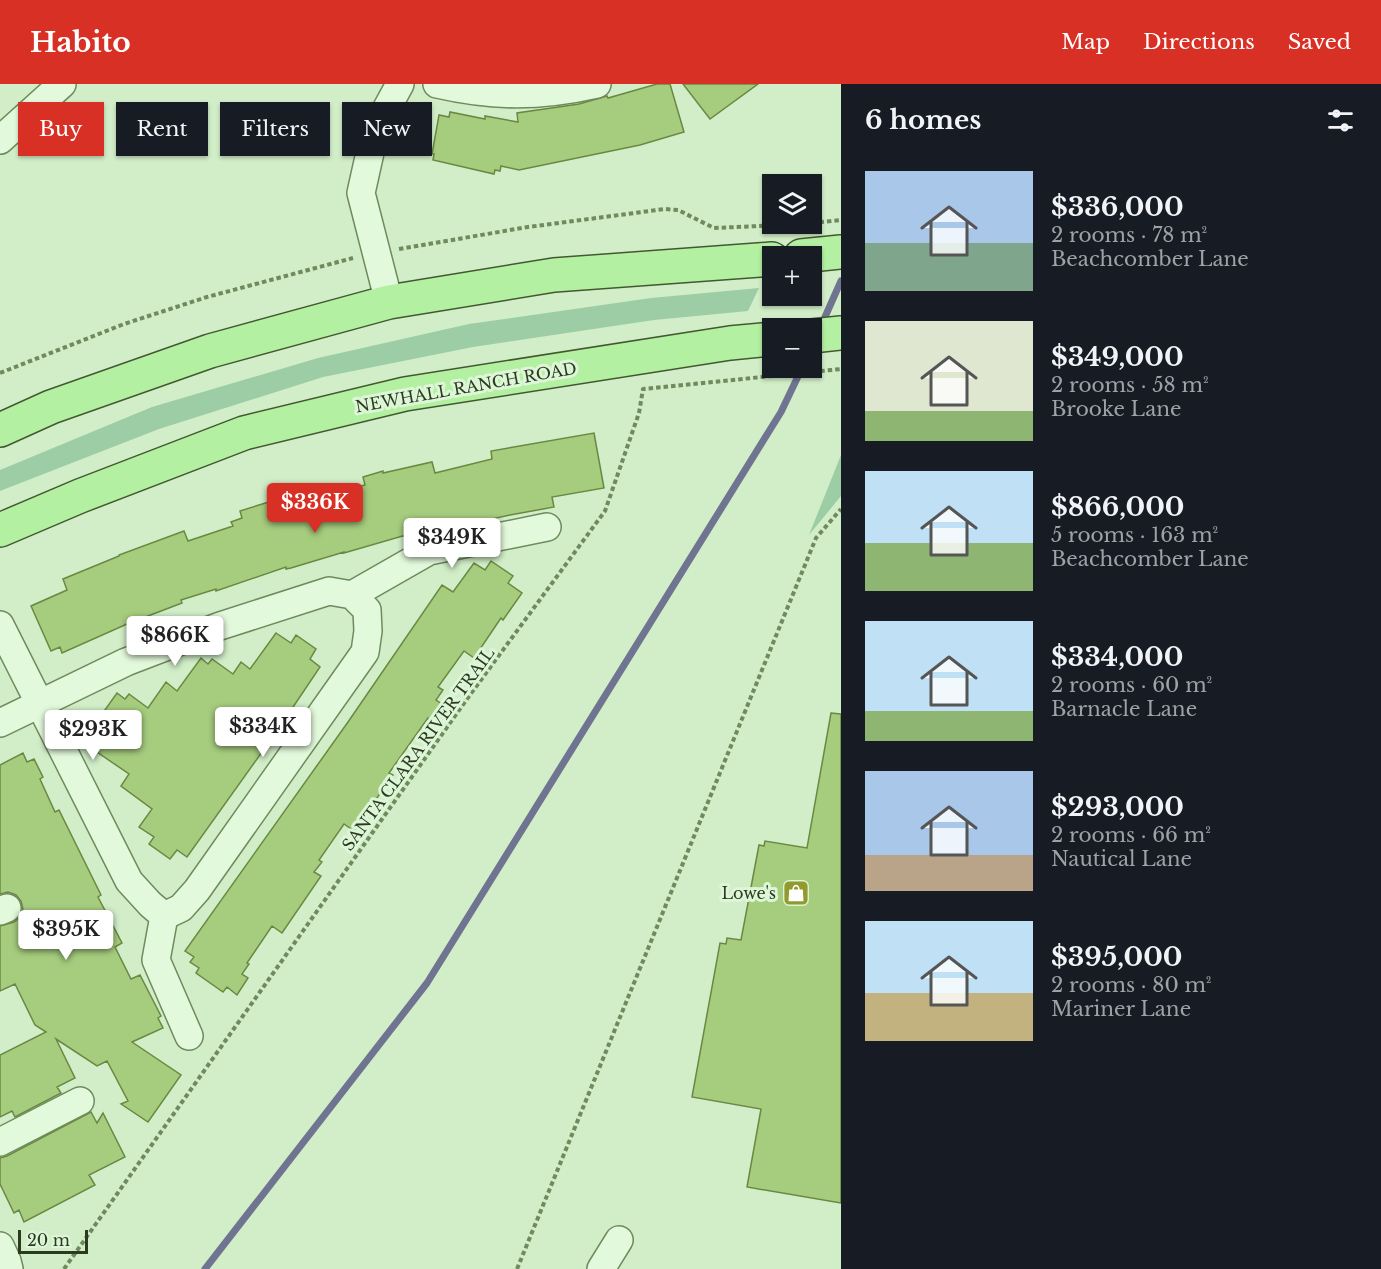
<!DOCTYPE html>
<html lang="en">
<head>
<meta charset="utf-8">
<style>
  body { margin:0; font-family:"Libre Baskerville",serif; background:#20242c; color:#f1f3f6; height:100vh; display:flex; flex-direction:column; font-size:22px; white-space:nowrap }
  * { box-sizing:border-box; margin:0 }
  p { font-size:20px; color:#9ea1a6 }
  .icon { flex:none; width:33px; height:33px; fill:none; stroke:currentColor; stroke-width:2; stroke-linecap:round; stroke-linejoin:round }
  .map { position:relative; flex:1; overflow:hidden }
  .sheet { display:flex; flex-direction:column; background:#171b24; width:540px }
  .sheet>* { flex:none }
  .hud { position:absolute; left:18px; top:18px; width:570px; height:54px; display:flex; gap:12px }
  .fabs { position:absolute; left:762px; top:90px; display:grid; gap:12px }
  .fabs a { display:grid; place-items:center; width:60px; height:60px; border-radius:0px; background:#171b24; box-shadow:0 2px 4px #0004; font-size:30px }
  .scale { position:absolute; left:18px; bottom:15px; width:70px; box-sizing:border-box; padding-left:6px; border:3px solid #2c3b20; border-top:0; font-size:16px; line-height:21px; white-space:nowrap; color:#2c3b20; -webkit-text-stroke:4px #def6d8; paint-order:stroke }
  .price { position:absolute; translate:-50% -51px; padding:0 14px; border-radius:6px; background:#fff; color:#222; font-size:20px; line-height:39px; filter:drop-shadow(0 2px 3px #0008) }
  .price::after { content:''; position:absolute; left:50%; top:36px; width:18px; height:14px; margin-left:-9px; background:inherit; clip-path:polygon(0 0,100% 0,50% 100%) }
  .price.current { background:#d93025; color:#fff }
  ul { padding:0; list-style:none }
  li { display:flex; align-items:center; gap:18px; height:150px; padding:0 24px }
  li span { display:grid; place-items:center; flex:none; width:168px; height:120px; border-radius:0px; color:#555 }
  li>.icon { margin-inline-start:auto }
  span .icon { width:72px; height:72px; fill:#fffc; stroke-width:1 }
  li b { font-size:26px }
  h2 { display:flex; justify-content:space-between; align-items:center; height:72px; padding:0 24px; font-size:26px }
  .pill { padding:0 21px; border-radius:0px; background:#171b24; box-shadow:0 2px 4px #0004; font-size:21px; line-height:54px }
  .pill.current { background:#d93025; color:#fff }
  header { display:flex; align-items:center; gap:36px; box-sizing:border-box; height:84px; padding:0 30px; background:#d93025; color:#fff }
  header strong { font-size:28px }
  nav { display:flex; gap:33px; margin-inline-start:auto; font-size:21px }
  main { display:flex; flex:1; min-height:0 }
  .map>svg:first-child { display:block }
</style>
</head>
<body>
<header>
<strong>Habito</strong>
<nav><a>Map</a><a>Directions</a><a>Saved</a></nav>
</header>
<main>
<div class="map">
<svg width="841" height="1185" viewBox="0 0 841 1185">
  <rect width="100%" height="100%" fill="#d1eec8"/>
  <!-- green -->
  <path fill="#9ccda5" d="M759,204l-11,23 -94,9 -181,27 -150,30 -164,52 -159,62v-21l152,-63 166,-49 151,-34 182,-26z
    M841,371v41l-32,39z"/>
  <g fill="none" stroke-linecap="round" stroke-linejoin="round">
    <!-- stream -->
    <path stroke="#6f7591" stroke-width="7" d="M821,242l20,-45
      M205,1185l222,-286 354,-571 21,-44"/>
  </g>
  <!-- building -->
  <path fill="#a6cc7e" stroke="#698943" stroke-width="1.5" d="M657,0h13l14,48 -44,13 -121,25 -18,-4 -1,5 -5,-1 -1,4 -61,-14 1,-6h-2l7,-39 10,2 1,-5 35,7v-3l33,6 -1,-9 62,-9 28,-8 1,2z
    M683,0h75l-48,35z
    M594,349l10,55 -52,9 2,10 -44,8 -104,23v-3l-62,18v-1l-53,16 -5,1v-2l-70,24v-2l-35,11 1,3 -55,21 -65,29 -2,-6 -9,4 -20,-45 36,-16 -4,-11 56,-23v-1l65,-24 4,10 45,-15 -2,-4 11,-4 -2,-7 19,-6 46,-14 5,12 44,-13 -1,-2 12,-3 -2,-8 20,-6v2l49,-11 3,11 57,-14 -1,-8z
    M491,477l22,15 -5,7 14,10 -19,27 -2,-2 -27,40 -10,-7 -26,36 5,3 -7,10 6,4 -11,17 -3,-3 -39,55 4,2 -39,56 -10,-7 -25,36 3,2 -8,10 7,4 -39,57 -10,-7 -25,37 2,1 -7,10 6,4 -11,17 -10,-8 -4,5 -27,-19 3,-5 -9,-6 4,-5 -9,-6 163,-229 94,-137 11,7 21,-29 11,7z
    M276,549l15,10 5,-8 20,14 -6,10 10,8 -43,64 -90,126 -10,-7 -7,9 -21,-15 5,-7 -15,-10 13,-18 -31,-23 8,-12 -32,-22 7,-10 -5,-3 13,-18 -10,-7 15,-21 8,6 4,-5 19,14 18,-26 11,9 24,-33 7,6 4,-5 21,15 8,-12 9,7z
    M831,629l10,1v489l-94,-16 14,-78 -69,-12 28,-154 6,1 1,-6 14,2 18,-95 5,1 1,-5 42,7z
    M23,669l4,9 7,-3 9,18 -3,2 15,33 4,-2 42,85 -3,2 24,46 -7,4 16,32 9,-4 21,41 -3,2 5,10 -31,14 49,33 -33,47 -27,-18 7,-3 -21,-40 -10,5 -41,-27 19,39 -18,9 4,6 -46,24 -3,-6 -12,6v-62l46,-23 -11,-7 -20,-41 -15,7v-65l14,-4 6,-5 3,-8 -2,-8 -5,-6 -8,-3 -8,2v-129z
    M91,1028l6,11 6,-10 22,44 -36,18 6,10 -71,37 -5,-12 -5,3 -14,-29v-26l7,-2z"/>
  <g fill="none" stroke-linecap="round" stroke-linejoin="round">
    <defs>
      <path id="minor" d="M437,0c57,13 102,13 160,0
        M0,56l62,-56
        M389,218l-28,-109 14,-63 25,-46
        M352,511l77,-44 118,-24
        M0,541l129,256 21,23 14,12
        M0,639l126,-61 94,-36 109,-35 23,4
        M0,827l7,-3
        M164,832l17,-8 16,-18 168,-238 3,-21 -1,-21 -15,-15
        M164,832l-8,44 33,76
        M0,1058l80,-41
        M0,1162l7,15 2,8
        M601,1185l18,-29"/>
      <path id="major" d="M801,172l40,-4
        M812,252l29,-3
        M0,346l51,-23 159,-56 179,-49 165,-27 218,-16
        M0,446l80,-34 164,-63 161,-39 325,-51 42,-4"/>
    </defs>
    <!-- minor casing -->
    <use href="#minor" stroke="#6f8a5d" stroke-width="30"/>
    <!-- major casing -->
    <use href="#major" stroke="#435831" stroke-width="36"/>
    <!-- path -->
    <path stroke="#6f8a5d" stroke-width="4" stroke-dasharray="4.5 3" stroke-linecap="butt" d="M812,139l29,-3
      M399,165l129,-22 137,-18 13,1 36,18 91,-4
      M0,289l124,-49 83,-27 146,-39
      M64,1185l403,-570 138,-188 34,-98 4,-24 198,-20
      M517,1185l299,-731 25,-29"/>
    <!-- minor -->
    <use href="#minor" stroke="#e2f9db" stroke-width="27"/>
    <!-- major -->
    <use href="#major" stroke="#b4f0a1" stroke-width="33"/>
  </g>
  <!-- icons -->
  <defs>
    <symbol id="shop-square" viewBox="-11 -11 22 22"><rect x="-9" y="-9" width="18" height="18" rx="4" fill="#92992d" stroke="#def6d8"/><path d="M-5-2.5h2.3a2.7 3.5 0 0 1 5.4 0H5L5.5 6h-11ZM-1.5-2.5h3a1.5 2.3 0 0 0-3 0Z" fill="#fff"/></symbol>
  </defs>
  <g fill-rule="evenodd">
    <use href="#shop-square" x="781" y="794" width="30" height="30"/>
  </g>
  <g text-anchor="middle" stroke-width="6" stroke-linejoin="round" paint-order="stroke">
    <!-- street labels -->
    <g font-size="16" fill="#2c3b20" stroke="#def6d8">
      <text transform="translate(466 303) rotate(-10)" y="6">NEWHALL RANCH ROAD</text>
      <text transform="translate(418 665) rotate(-54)" y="6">SANTA CLARA RIVER TRAIL</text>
    </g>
    <!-- poi labels -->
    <g font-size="16" fill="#2c3b20" stroke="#def6d8" text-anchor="end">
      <text x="776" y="815">Lowe's</text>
    </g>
  </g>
</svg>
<div class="fabs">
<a><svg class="icon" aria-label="layers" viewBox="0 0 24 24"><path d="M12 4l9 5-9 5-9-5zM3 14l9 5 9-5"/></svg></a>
<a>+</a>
<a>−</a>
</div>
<div class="scale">20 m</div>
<b class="price current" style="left:315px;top:450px">$336K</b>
<b class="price" style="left:452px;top:485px">$349K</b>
<b class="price" style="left:175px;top:583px">$866K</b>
<b class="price" style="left:263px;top:674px">$334K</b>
<b class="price" style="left:93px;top:677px">$293K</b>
<b class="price" style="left:66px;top:877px">$395K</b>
<div class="hud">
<a class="pill current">Buy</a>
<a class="pill">Rent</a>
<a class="pill">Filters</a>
<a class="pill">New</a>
</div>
</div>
<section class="sheet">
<h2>6 homes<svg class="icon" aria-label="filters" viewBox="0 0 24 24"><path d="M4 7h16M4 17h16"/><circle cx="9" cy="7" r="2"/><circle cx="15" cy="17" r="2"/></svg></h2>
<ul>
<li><span style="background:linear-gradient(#a9c7e8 60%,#7fa58c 0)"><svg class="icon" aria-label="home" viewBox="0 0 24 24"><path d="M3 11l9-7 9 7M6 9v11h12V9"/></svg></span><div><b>$336,000</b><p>2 rooms · 78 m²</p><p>Beachcomber Lane</p></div></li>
<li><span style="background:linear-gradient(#dfe7d0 75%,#8fb573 0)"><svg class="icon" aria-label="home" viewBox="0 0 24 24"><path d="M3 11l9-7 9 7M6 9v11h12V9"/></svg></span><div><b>$349,000</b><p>2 rooms · 58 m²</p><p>Brooke Lane</p></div></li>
<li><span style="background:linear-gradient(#bfe0f5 60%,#8fb573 0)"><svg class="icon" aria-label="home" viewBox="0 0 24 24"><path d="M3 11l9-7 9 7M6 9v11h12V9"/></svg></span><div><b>$866,000</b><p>5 rooms · 163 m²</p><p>Beachcomber Lane</p></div></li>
<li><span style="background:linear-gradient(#bfe0f5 75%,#8fb573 0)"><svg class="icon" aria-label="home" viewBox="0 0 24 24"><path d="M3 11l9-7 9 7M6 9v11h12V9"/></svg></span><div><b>$334,000</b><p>2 rooms · 60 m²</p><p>Barnacle Lane</p></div></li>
<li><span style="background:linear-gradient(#a9c7e8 70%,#b9a48a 0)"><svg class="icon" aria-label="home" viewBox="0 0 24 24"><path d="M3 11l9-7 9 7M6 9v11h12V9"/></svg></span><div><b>$293,000</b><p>2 rooms · 66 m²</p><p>Nautical Lane</p></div></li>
<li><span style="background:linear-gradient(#bfe0f5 60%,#c2b280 0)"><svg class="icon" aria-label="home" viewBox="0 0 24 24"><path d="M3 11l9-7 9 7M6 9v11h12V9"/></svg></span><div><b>$395,000</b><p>2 rooms · 80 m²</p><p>Mariner Lane</p></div></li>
</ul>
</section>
</main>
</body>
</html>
